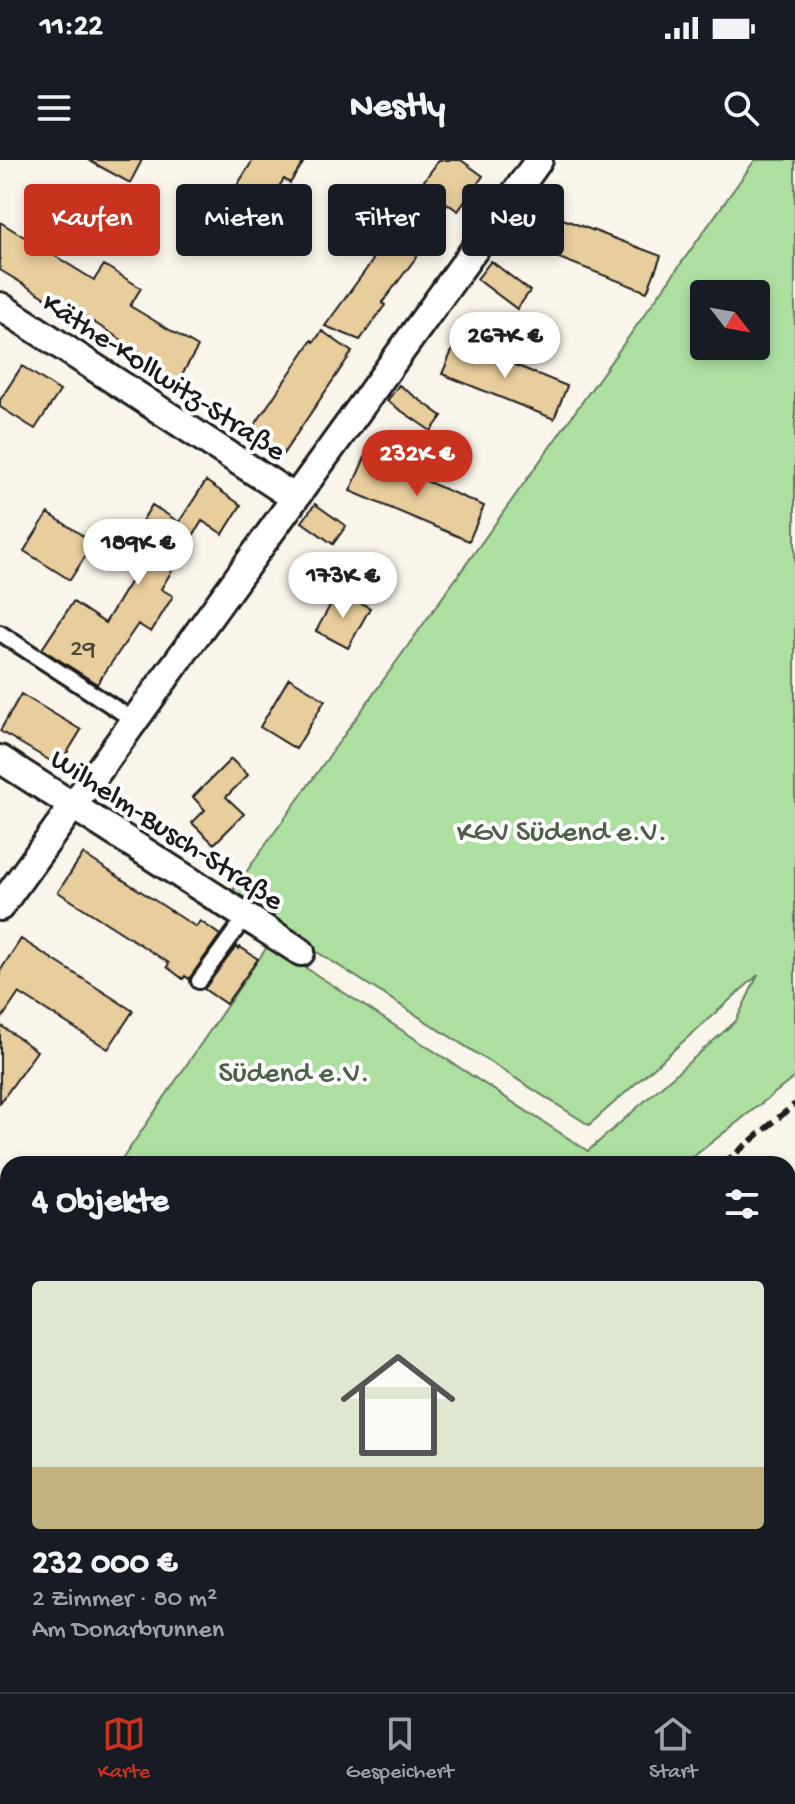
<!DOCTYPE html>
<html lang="de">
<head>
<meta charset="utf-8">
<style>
  body { margin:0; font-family:"Gochi Hand",sans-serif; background:#20242c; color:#f1f3f6; height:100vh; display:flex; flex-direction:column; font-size:30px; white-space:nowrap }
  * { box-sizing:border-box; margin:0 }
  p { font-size:26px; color:#9ea1a6 }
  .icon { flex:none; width:44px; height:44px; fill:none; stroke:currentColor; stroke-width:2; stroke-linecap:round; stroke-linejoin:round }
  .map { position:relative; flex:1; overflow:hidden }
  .details { position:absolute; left:0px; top:996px; width:796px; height:536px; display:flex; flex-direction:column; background:#171b24; border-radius:24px 24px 0 0; box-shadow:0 4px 12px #0003 }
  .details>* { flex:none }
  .guide { position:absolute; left:24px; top:24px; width:748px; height:72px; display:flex; gap:16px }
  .needle { width:52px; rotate:121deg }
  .controls { position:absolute; left:690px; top:120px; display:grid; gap:16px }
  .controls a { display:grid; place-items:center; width:80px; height:80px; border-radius:8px; background:#171b24; box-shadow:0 4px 12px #0003; font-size:40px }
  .price { position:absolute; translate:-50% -68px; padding:0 18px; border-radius:28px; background:#fff; color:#222; font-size:26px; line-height:52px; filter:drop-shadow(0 2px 4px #0008) }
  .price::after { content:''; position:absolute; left:50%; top:48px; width:24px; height:18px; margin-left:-12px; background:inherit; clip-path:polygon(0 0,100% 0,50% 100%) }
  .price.current { background:#c8321e; color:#fff }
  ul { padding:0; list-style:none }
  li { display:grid; align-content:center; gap:16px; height:424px; padding:0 32px }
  li span { display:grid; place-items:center; height:248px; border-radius:8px; color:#555 }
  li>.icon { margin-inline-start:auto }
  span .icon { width:144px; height:144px; fill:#fffc; stroke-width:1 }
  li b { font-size:34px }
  h2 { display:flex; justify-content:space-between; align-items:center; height:96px; padding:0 32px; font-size:34px }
  .tag { padding:0 28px; border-radius:8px; background:#171b24; box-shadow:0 4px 12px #0003; font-size:28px; line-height:72px }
  .tag.current { background:#c8321e; color:#fff }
  .status { display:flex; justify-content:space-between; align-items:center; height:56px; padding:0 40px; background:#171b24; direction:ltr }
  .status svg { height:22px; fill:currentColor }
  header { display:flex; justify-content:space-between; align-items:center; height:104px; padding:0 32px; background:#171b24; font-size:36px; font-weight:700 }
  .tab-bar { display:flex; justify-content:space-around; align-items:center; height:112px; border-top:2px solid #363941; background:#171b24; font-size:22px; color:#9ea1a6 }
  .tab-bar a { display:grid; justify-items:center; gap:4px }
  .tab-bar .current { color:#c8321e }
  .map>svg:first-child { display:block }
</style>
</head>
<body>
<div class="status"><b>11:22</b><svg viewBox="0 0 49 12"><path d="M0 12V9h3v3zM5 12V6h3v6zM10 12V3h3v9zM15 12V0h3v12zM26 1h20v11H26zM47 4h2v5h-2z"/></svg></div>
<header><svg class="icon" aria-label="menu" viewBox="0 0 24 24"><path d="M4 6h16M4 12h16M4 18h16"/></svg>Nestly<svg class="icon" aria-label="search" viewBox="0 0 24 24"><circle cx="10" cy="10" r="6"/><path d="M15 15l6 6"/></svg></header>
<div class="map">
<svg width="795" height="1532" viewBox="0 0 795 1532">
  <rect width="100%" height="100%" fill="#faf5eb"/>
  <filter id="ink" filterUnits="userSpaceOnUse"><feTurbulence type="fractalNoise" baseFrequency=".0125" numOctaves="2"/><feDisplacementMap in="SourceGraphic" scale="16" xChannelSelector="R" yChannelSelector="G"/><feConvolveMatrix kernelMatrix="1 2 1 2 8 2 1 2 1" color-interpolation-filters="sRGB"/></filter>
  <g filter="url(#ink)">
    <!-- green -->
    <path fill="#addfa1" stroke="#647e5e" stroke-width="2" fill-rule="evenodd" d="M755,0h40v917l-111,87h-565l150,-220 319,207 148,-130 22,-46 -169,150 -360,-229zM704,134h52v52h-52z
      M795,1020v512h-671l9,-8h655v-498z"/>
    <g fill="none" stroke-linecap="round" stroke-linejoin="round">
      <!-- stream -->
      <path stroke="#598592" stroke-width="7" d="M788,1493l7,-15
        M749,1532l9,-8"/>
    </g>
    <!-- building -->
    <path fill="#e8cd9d" stroke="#1c1c1c" stroke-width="2" d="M88,0h54l-12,23z
      M253,0h52l-15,23 -6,-4 -33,51 -30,-19z
      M439,0h22l22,16 -25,35 -37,-26z
      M394,52l36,27 -48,64 3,2 -25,35 -35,-14 48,-66 -10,-7z
      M547,53l114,43 -14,36 -114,-44z
      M0,62l94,58 10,-15 37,23 -11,18 68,41 -20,34 -42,-25 3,-5 -88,-56 -3,4 -48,-29z
      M491,101l39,30 -13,18 -40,-30z
      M322,171l30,21 -69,102 -33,-22 62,-92 2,2z
      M456,181l111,45 -13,33 -112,-45z
      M22,206l38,25 -25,38 -35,-22v-7z
      M399,225l43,31 -11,15 -44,-30z
      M366,295l118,51 -15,35 -119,-50z
      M206,321l35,24 -18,29 -21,-13 -41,68 12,7 -22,36 -13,-8 -41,60 -55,-35 31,-47 32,21 43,-70 -19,-11 23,-37 27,17z
      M315,344l31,22 -13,18 -31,-22z
      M48,353l46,30 -24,37 -46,-29z
      M338,431l32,17 -22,40 -32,-17z
      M289,518l36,22 -29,49 -36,-22z
      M21,534l60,36 -22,36 -59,-35z
      M231,599l17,16 -22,22 18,17 -30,30 -22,-21 13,-13 -12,-13z
      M83,694l113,73 4,-6 20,14 -31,44 -4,-3 -2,3 -16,-12 2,-4 -111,-71z
      M21,779l112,72 -25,38 -89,-56 -19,28v-50z
      M236,787l3,2 1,-2 18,12 -32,45 -22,-15z
      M0,865l37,26 -37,52z"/>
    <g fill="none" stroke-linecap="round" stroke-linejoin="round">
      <defs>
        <path id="service" d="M0,473l135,88
          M199,821l47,-65"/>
        <path id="minor" d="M0,146l295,192
          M0,599l301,193
          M0,747l539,-747
          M0,1320l8,-11"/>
      </defs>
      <!-- service casing -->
      <use href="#service" stroke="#1c1c1c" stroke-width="20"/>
      <!-- minor casing -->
      <use href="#minor" stroke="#1c1c1c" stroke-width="32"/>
      <!-- service -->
      <use href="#service" stroke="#fff" stroke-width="14"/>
      <!-- minor -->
      <use href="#minor" stroke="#fff" stroke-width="26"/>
      <!-- rail -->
      <path stroke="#1c1c1c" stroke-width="6" stroke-dasharray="12 6" stroke-linecap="butt" d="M723,1004l72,-60
        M92,1532l10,-8"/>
    </g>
  </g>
  <g text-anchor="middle" stroke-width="8" stroke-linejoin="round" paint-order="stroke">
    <!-- number labels -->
    <g font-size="26" fill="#4f483c">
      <text x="83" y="495">29</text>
    </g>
    <!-- street labels -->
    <g font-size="30" fill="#1c1c1c" stroke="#fff">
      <text transform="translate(165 215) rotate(33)" y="10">Käthe-Kollwitz-Straße</text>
      <text transform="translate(168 668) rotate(33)" y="10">Wilhelm-Busch-Straße</text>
    </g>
    <!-- park labels -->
    <g font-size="30" fill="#4f604b" stroke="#fff">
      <text x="562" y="680">KGV Südend e.V.</text>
      <text x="294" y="921">Südend e.V.</text>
    </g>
  </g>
</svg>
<div class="controls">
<a><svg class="needle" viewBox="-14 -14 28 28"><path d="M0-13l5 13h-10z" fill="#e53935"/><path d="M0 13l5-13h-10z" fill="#9ea1a6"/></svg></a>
</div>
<b class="price" style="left:505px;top:220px">267K €</b>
<b class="price current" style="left:417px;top:338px">232K €</b>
<b class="price" style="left:138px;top:427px">189K €</b>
<b class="price" style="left:343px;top:460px">173K €</b>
<div class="guide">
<a class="tag current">Kaufen</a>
<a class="tag">Mieten</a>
<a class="tag">Filter</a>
<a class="tag">Neu</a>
</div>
<section class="details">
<h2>4 Objekte<svg class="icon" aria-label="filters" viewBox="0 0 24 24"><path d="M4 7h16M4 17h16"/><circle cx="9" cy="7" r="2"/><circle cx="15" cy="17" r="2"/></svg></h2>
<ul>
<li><span style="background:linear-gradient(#dfe7d0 75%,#c2b280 0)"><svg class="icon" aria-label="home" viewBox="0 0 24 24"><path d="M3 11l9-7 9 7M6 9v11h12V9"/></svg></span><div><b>232 000 €</b><p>2 Zimmer · 80 m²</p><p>Am Donarbrunnen</p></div></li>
</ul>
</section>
</div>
<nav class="tab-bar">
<a class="current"><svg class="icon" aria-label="map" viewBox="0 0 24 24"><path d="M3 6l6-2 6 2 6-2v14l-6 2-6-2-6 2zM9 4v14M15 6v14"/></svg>Karte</a>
<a><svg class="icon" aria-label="saved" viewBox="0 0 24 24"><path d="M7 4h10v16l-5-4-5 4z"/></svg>Gespeichert</a>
<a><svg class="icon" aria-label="home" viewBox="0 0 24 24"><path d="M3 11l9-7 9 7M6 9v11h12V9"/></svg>Start</a>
</nav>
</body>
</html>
